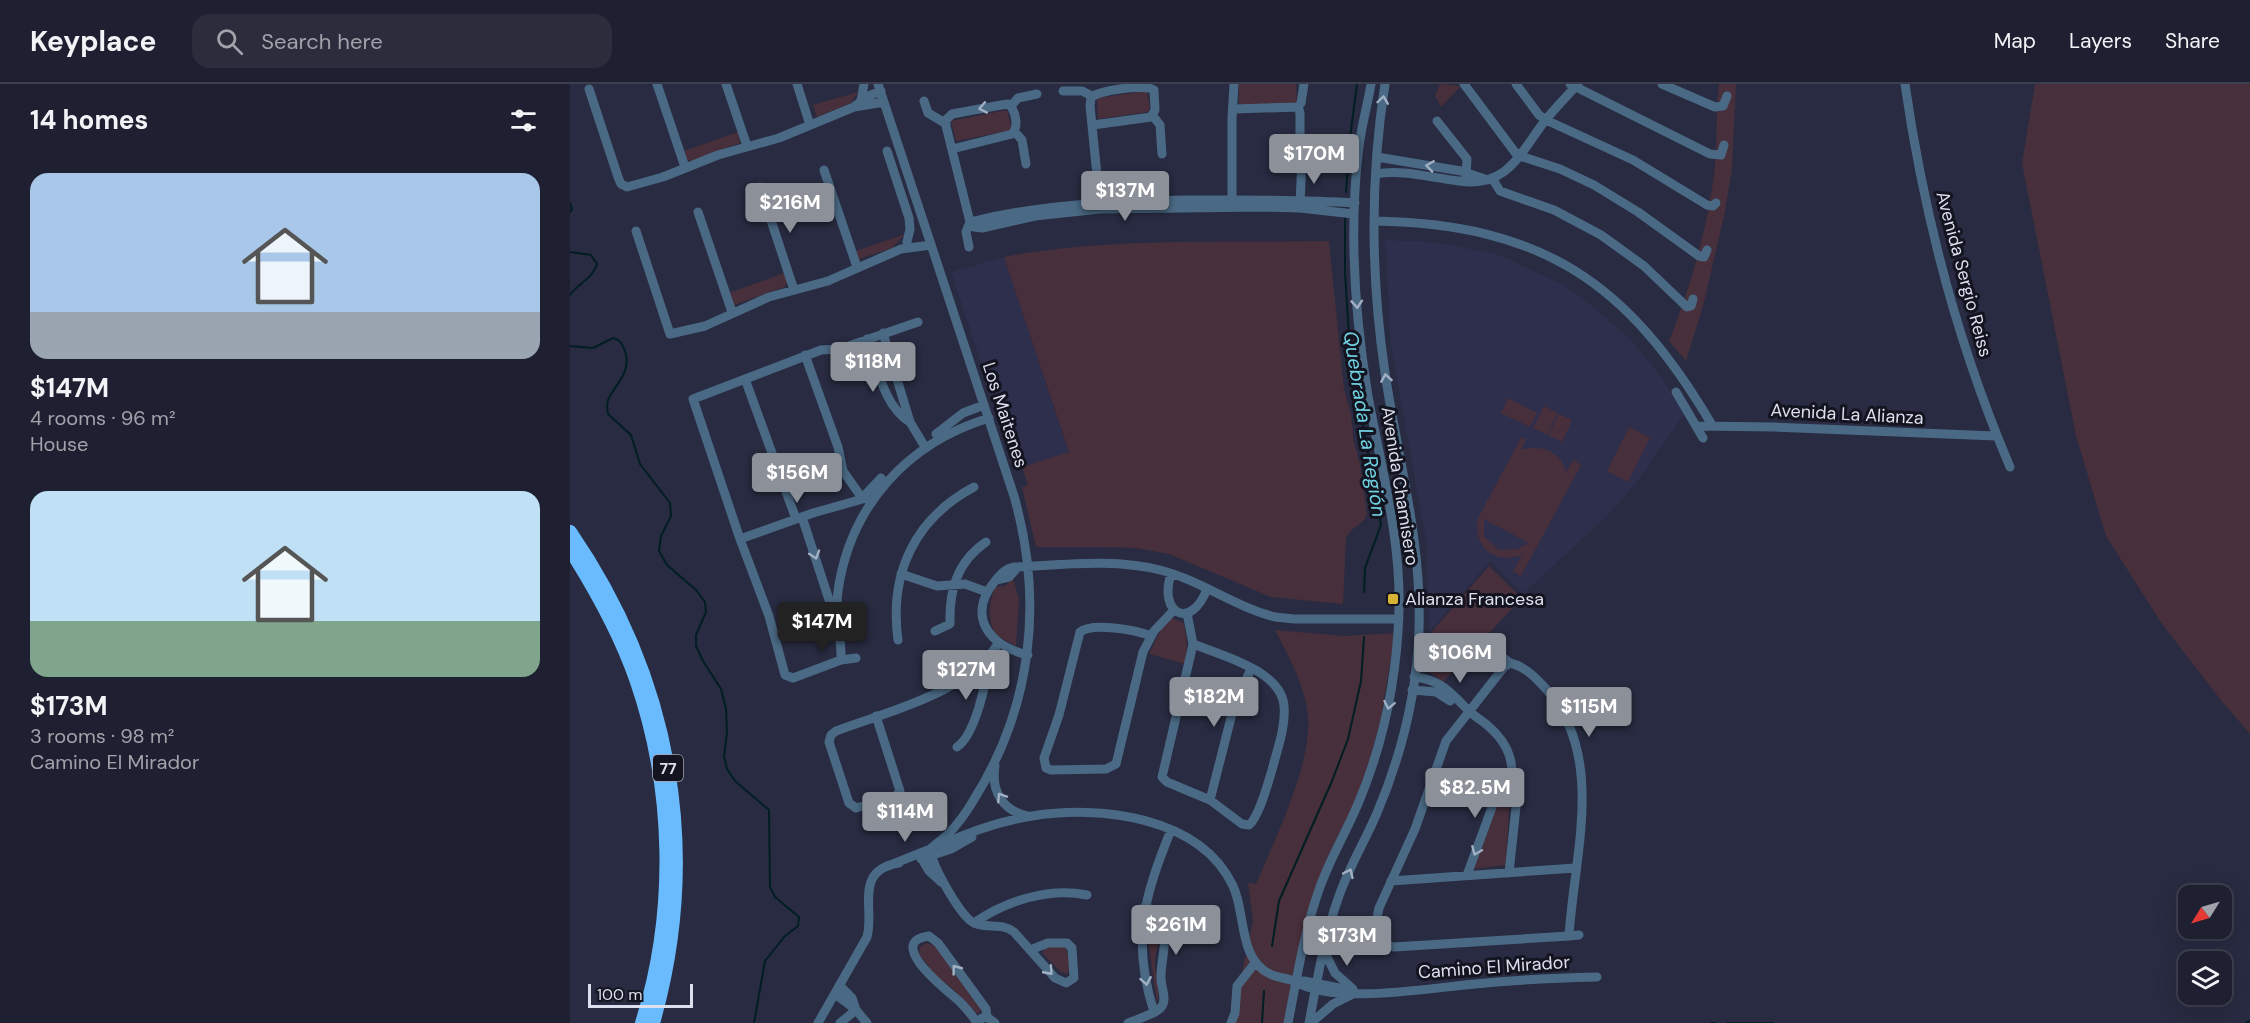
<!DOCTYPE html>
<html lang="en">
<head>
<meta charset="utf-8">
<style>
  body { margin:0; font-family:"DM Sans",sans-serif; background:#2b2d3d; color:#f1f3f6; height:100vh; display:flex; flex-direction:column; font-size:22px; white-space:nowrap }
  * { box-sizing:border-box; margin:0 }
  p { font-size:20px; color:#a1a3ab }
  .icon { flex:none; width:33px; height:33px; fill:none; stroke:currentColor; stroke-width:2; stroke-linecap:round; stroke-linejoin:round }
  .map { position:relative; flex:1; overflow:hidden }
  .details { display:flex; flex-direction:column; background:#1e2031; width:570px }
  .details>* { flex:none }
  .needle { width:39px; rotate:233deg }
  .fabs { position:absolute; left:1608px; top:801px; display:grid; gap:12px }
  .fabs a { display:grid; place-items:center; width:54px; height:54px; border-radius:12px; background:#1e2031; box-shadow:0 6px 24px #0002,0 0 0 2px #3c3e4d; font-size:30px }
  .scale { position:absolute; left:18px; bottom:15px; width:105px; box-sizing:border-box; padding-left:6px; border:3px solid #dcdfee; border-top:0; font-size:16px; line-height:21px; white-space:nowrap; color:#dcdfee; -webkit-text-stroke:4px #13141f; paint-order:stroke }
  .price { position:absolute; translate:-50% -51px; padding:0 14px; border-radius:6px; background:#8c9099; color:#fff; font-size:20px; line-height:39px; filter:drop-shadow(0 2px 3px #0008) }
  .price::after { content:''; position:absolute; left:50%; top:36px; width:18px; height:14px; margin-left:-9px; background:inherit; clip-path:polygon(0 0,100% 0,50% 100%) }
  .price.active { background:#222; color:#fff }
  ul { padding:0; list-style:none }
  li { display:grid; align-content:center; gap:12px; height:318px; padding:0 30px }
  li span { display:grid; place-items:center; height:186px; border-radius:18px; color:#555 }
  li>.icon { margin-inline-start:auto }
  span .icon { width:108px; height:108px; fill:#fffc; stroke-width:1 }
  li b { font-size:26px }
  h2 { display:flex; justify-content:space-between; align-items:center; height:72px; padding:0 30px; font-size:26px }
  header { display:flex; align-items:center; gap:36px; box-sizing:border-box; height:84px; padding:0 30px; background:#1e2031; border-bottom:2px solid #3c3e4d }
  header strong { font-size:28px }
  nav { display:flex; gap:33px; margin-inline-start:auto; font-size:21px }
  .search { width:420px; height:54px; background:#2b2d3d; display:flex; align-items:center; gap:15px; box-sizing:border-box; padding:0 21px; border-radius:18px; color:#a1a3ab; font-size:22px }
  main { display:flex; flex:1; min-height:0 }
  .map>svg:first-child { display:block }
</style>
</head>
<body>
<header>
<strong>Keyplace</strong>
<div class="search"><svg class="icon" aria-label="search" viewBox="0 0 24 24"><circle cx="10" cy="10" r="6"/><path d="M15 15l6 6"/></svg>Search here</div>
<nav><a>Map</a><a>Layers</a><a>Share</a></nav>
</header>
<main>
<section class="details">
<h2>14 homes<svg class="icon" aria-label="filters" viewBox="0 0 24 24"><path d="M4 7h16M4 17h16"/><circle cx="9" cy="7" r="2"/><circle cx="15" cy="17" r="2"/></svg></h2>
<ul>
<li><span style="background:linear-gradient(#a9c7e8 75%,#9aa5b1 0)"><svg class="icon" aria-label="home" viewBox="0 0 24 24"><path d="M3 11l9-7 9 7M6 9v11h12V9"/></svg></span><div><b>$147M</b><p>4 rooms · 96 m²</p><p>House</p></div></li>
<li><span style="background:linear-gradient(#bfe0f5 70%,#7fa58c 0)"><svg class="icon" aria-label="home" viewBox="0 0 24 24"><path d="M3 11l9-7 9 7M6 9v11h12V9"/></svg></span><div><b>$173M</b><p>3 rooms · 98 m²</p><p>Camino El Mirador</p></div></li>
</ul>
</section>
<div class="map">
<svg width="1680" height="939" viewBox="0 0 1680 939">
  <rect width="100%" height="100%" fill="#282b41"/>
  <!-- built -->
  <path fill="#2d2f4c" d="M815,156l50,2 47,9 25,7 56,27 21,14 44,38 29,34 27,43 -47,68 -29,33 -85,79 -33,-33 -61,72 -3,-93 -35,-194z
    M434,173l65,196 -47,14 -1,-3 -6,1 -64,-193z"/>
  <!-- green -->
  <path fill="#472f3b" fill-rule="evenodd" d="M669,0h57l1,19 -58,2z
    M870,0l21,2 -20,21 -6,-11z
    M1149,0h17l-4,84 -7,44 -22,94 -17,55 -17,-20c22,-55 39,-114 46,-174 2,-27 1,-55 4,-83z
    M1465,0h215v650l-26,-30 -62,-80 -56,-88 -30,-100 -54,-273z
    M577,7l3,16 -2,5 -50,7 -1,-21z
    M288,8l-7,11 -34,14 -4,-12z
    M437,26l5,20 -56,11 -5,-20z
    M168,48l2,11 -49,18 -4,-1 -3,-9z
    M335,150l-13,14 -33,11 -3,-8z
    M759,157l15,148 7,25 3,28 6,22 7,51c-5,11 -17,12 -21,24l-3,65 -72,-7 -102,-43 -33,-6 -30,-1h-70l-14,-60 6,-2 -6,-18 47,-15 -65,-195c104,-20 219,-14 325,-16z
    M214,189l4,9 -4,5 -50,18 -5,-12z
    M938,314l29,15 -7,14 -29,-14z
    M974,322l14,7 -11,22 -14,-7z
    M989,330l13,6 -10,22 -14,-7z
    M1059,343l21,11 -22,44 -21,-11z
    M951,354l5,1 -5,11c19,-6 40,1 45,22l8,-12 7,5 -60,111 -8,-5 9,-16c-28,10 -49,-8 -44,-37zM914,435l43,23 1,1 -10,6 -19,1 -15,-14z
    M919,482l33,32 -79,84 -16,-12 2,-35z
    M443,494l6,21 -3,47 -20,-11c-9,-15 -7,-32 -1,-48l10,-1z
    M602,534l12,5 3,22 -2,19 -36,-10 14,-28z
    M705,546l70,6 50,-3 -15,91 -13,44 -16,43 -17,33 -49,179h-54l22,-102 -5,-38 8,1c19,-45 56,-120 52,-168 -3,-31 -19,-59 -33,-86z
    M934,718l5,6 -3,57 -32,4 23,-63z
    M579,831c17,13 6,32 6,50 1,13 6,24 2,38l-11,-79z
    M356,859l9,3 47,64 -5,4 -24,-25 -16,-12 -18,-23 1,-7z
    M485,862l11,2 4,19 -3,7 -6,-2 -18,-18v-5z"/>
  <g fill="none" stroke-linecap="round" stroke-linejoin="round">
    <!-- stream -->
    <path stroke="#001e23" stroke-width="2" d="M776,108l4,-54 7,-54
      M0,119l2,6 -2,3
      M775,134v54l5,81 31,172 -16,43 -1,24
      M0,168l21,3 6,9c-4,15 -19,19 -27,31
      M0,262l23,2 20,-10c8,2 9,6 12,13 7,21 -9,32 -17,49 -1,4 -1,9 0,14l23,21 9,29 30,39 1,13 -10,20 -2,15 8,14 29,25 9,12 1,10 -10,23v11l7,15 18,28 5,20 1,23 -3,24 3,13 8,12 34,29 1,77 5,10 24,20 -1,9 -13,10 -20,25 -11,62
      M702,862l7,-45 53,-120 16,-42 13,-58 3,-44
      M692,939l2,-32
      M1141,939h4
      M1157,939h46
      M1676,939l4,-2"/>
    <!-- minor -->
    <path stroke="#4a6984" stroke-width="9" d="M87,0l28,83
      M156,0l21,62
      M227,0l13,41
      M308,0l136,412c30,106 18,212 -41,305 -7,12 -15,23 -25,33 -9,9 -20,14 -26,25
      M894,0l53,71 43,14 34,16 44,27 61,44 5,1 3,-7
      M946,0l23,31 7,5 87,40 74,45 6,1 3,-3
      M1000,0l140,70 11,1 3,-10
      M1092,0l53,23 8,-1 4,-10
      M1335,0c19,132 53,261 105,383
      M19,5l29,88 3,7 6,3 36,-10 55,-22 61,-17 75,-31 30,-5
      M493,7h19l10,5
      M291,17l3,-17
      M354,17l4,12 17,10
      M441,22l7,-8 19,-4
      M284,23l12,-10 15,-6
      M728,23l2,6v24
      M664,25l64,-2 3,-4 3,-19
      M583,32l7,9 2,29
      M867,37l30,38 -1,18
      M523,41l58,-8 4,-7 -1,-20c-9,-6 -56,0 -63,8l-1,8 10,99
      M445,48l7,8 4,24
      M382,65l60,-15c7,-7 4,-24 -4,-30l-7,1 -49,9 -6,6v6l24,96 -4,10 3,15
      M317,67l22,67 1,11 -3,13
      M807,73l84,14 27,9
      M254,86l33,97
      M806,90c27,-5 55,4 83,7 48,7 60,-26 85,-59 10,-13 22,-25 34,-38
      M922,94l8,13 54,19 47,25 43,31 43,41 4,-1 2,-7
      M190,103l34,103
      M662,120v-86l2,-34
      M730,121l2,-48
      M128,128l34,100
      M805,137c167,3 253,61 337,204
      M400,138l4,5 8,1 53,-12 65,-7 163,-2 37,1 54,6
      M400,138c72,-18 141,-20 215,-22 56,0 113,-1 170,3
      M66,147l34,103 35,-8 64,-29 59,-16 73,-32 30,-4
      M313,249l27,89 15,25
      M297,255c10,27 17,68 43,83
      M235,271l33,92 5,24 19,27
      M175,295l51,140
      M1106,308l27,46
      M1127,342l77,1 222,9
      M366,350l27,-21 21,-8
      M292,414l19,-20
      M232,433l31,95
      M170,455l73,-26 53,-15
      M331,490l36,12 28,-2 22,8
      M601,490c-13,40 20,57 36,15
      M426,496l13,-3 9,-10
      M617,529l6,31 -2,9 -29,124 5,5 43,18 32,24 7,1c10,-8 19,-42 23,-55 5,-20 14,-43 12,-64 -2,-35 -63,-51 -91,-62
      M365,547l15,-7c-1,-34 7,-62 36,-82
      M581,552c-15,-6 -59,-14 -71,-4l-21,83 -15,43 2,10 5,2 55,-1 10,-5 27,-112 11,-21 20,-21
      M328,556c-9,-66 16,-121 76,-153
      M926,568l14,11
      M458,571c-39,-9 -62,-39 -33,-74 6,-7 10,-12 19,-14 47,-2 100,-9 146,3 40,10 75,37 115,47l19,2h105
      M286,574l-15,2 -48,18 -8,-3 -16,-59 -29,-77 -47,-140 128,-49 19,-1 78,-27
      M271,576c1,-23 -7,-46 -3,-69 12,-85 69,-148 151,-173
      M844,593c26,2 37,16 54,33 6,6 13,10 19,15 23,19 31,43 20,71
      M842,606l24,2 14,9
      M306,632l24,75 -5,6 -39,11 -7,-5 -20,-61 2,-7 5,-4c53,-20 129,-37 162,-87
      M387,663c17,-11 32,-67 29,-86
      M425,682c-4,25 7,44 32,50
      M640,716l24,-94 17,-37
      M371,761c28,-13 60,-24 91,-29 67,-11 168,0 201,70 13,27 5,73 37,88 8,4 18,4 26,8 41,23 131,6 179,2 40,-4 81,-6 122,-7
      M362,772c3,14 29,61 42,67 14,6 27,-1 40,9l41,46 11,5 8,-5 -2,-30 -5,-5h-19l-18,7
      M351,775l30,-10 21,-12
      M352,775l7,12 12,11
      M323,780l35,-14
      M897,791l27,-73 11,-7 7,3 4,9 -7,66
      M821,797l184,-13
      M404,839c32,-22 75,-36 113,-28
      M999,852c5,-81 37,-178 -22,-246 -10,-11 -22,-24 -37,-27l-6,4 -58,74 -31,88 -36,79 -5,25 7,10 13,4 175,-11 10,-1
      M754,867l11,22 18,16
      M726,898l8,-1 40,8
      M270,902l12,12 4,12
      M265,910l21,16 11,13
      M584,928c-23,-72 -10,-115 17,-182
      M417,933l-1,-8 -48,-66 -9,-7c-46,6 20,56 30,65 7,7 13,14 18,22l5,-5 5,-1 8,6
      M248,939l49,-86c8,-27 -14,-67 32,-74
      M270,939l16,-13
      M558,939c9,-4 29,-9 34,-17 5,-7 -1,-20 -1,-28 -1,-23 17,-63 -17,-71
      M661,939l4,-10 2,-27 18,-23
      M718,939c9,-45 16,-92 32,-136 11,-31 28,-58 40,-88 25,-61 37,-123 39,-188 2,-73 -18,-144 -31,-215 -13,-79 -19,-161 -10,-241 2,-24 9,-47 13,-71
      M739,939c8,-42 15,-86 30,-127 10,-29 26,-55 38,-83 24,-57 40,-121 42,-183 3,-91 -21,-169 -34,-257 -14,-95 -15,-194 0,-289
      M741,939l22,-19 20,-10"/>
    <!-- highway -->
    <path stroke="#6abbfd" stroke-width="14" d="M0,448c101,147 132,319 83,491
      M0,465c26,41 50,84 66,130 38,109 41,233 6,344"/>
  </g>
  <!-- one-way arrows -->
  <defs><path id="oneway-chevron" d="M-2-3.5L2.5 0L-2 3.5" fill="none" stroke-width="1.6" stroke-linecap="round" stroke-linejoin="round" transform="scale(1.5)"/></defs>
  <g stroke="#a2b0c4">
    <use href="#oneway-chevron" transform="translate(813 16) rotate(-82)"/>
    <use href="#oneway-chevron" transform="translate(413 24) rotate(169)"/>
    <use href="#oneway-chevron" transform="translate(860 82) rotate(-172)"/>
    <use href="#oneway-chevron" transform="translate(787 220) rotate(86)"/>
    <use href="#oneway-chevron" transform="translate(816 294) rotate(-99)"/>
    <use href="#oneway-chevron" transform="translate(245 471) rotate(72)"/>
    <use href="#oneway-chevron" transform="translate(819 621) rotate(101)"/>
    <use href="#oneway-chevron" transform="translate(431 713) rotate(-123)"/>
    <use href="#oneway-chevron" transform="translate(906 767) rotate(113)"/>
    <use href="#oneway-chevron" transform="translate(779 789) rotate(-65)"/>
    <use href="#oneway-chevron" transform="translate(386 885) rotate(-127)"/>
    <use href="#oneway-chevron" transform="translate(479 887) rotate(48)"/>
    <use href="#oneway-chevron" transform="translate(576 897) rotate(80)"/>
  </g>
  <!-- markers -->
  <rect fill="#d8b434" stroke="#13141f" stroke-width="2" x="817" y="509" width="12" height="12" rx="3"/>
  <g text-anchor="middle" stroke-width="6" stroke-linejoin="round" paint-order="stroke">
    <!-- shield labels -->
    <rect fill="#13141f" stroke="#a0a2b0" stroke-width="1.5" x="83" y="671" width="30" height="26" rx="4.5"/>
    <g font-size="16" font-weight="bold" fill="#dcdfee">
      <text x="98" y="690">77</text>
    </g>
    <!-- street labels -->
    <g font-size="18" fill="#dcdfee" stroke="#13141f">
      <text transform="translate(1394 190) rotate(75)" y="6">Avenida Sergio Reiss</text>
      <text transform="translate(1277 330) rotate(3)" y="6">Avenida La Alianza</text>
      <text transform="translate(435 331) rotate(72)" y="6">Los Maitenes</text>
      <text transform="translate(830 402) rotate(81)" y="6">Avenida Chamisero</text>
      <text transform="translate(924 883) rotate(-4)" y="6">Camino El Mirador</text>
    </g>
    <!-- poi labels -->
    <g font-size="18" fill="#dcdfee" stroke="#13141f" text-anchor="start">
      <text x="835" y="521">Alianza Francesa</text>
    </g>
    <!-- water labels -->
    <g font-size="20" font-style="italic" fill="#70d2e3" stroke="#13141f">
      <text transform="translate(795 340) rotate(81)" y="7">Quebrada La Región</text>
    </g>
  </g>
</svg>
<div class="fabs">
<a><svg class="needle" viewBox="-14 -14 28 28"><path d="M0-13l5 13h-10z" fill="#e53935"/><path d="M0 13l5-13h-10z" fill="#a1a3ab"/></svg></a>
<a><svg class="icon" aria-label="layers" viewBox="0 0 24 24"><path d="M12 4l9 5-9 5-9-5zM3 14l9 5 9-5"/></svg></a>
</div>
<div class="scale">100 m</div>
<b class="price" style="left:744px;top:101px">$170M</b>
<b class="price" style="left:555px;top:138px">$137M</b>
<b class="price" style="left:220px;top:150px">$216M</b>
<b class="price" style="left:303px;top:309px">$118M</b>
<b class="price" style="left:227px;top:420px">$156M</b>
<b class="price active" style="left:252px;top:569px">$147M</b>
<b class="price" style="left:890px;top:600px">$106M</b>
<b class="price" style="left:396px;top:617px">$127M</b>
<b class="price" style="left:644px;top:644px">$182M</b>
<b class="price" style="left:1019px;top:654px">$115M</b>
<b class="price" style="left:905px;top:735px">$82.5M</b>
<b class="price" style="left:335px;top:759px">$114M</b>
<b class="price" style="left:606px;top:872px">$261M</b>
<b class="price" style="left:777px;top:883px">$173M</b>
</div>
</main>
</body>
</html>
